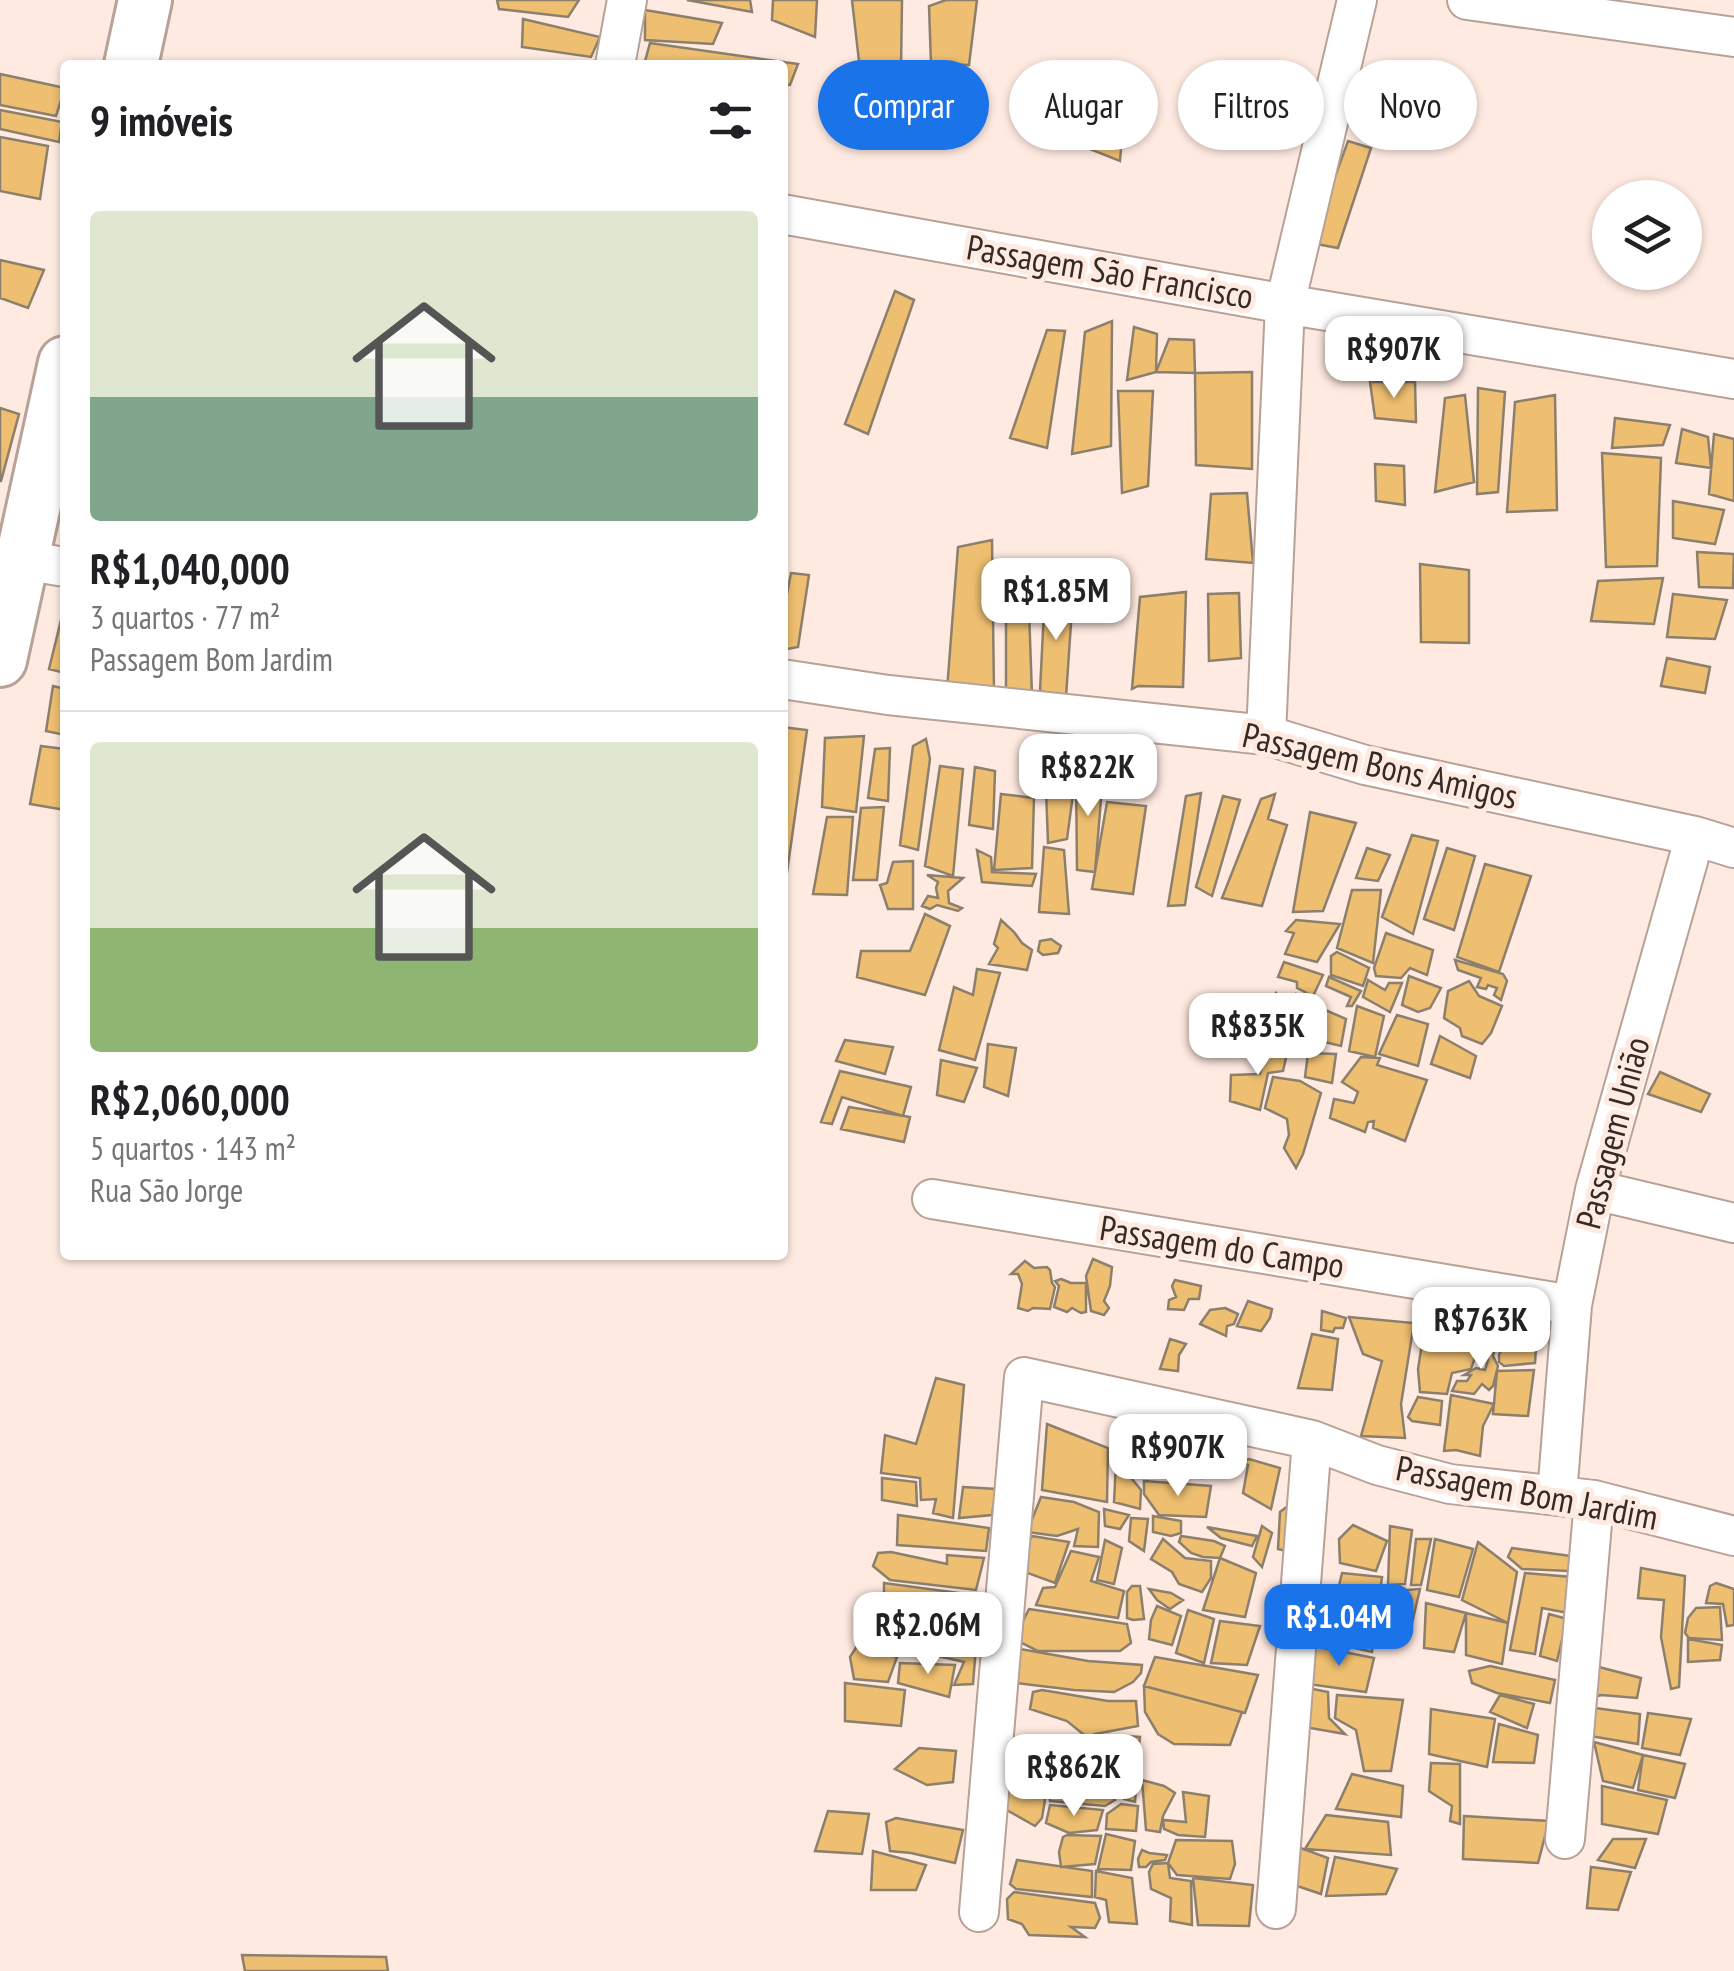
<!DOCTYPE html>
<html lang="pt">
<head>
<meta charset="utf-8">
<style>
  body { margin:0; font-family:"PT Sans Narrow",sans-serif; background:#f6f6f6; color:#202124; height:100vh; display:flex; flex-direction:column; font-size:38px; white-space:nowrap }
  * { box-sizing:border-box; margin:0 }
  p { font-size:32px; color:#757577 }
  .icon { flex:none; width:55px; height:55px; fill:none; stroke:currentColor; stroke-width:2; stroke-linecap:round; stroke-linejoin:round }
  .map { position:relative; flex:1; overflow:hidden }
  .drawer { position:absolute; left:60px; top:60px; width:728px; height:1200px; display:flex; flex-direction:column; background:#fff; border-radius:10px; box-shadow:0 2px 8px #0004 }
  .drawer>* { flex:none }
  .hud { position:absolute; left:818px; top:60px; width:765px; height:90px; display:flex; gap:20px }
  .tools { position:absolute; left:1592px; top:180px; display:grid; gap:20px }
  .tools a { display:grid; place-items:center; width:110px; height:110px; border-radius:50%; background:#fff; box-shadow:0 2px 8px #0004; font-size:50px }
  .price { position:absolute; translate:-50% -85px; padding:0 22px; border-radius:20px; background:#fff; color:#222; font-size:32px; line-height:65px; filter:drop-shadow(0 2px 5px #0008) }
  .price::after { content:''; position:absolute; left:50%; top:60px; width:30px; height:22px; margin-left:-15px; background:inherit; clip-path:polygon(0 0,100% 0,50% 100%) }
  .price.current { background:#1a73e8; color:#fff }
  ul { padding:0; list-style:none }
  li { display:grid; align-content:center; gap:20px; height:530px; padding:0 30px }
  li+li { border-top:2px solid #e0e0e0 }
  li span { display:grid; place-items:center; height:310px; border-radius:10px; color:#555 }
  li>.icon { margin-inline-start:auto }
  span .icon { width:180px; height:180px; fill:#fffc; stroke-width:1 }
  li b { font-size:42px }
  h2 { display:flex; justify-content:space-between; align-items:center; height:120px; padding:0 30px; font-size:42px }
  .pill { padding:0 35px; border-radius:45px; background:#fff; box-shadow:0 2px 8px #0004; font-size:35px; line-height:90px }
  .pill.current { background:#1a73e8; color:#fff }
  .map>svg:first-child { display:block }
</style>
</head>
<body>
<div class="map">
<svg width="1734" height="1971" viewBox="0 0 1734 1971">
  <rect width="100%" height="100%" fill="#ffeae1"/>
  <!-- building -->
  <path fill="#efbf71" stroke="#8c7f6c" stroke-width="2.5" d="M497,0h82l-11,17 -69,-8z
    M687,0h63l2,12z
    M773,0h44l-2,37 -43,-17z
    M852,0h50l-1,70h-41z
    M946,0h31l-8,65 -38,-1 -2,-58z
    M645,10l77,13 -9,21 -68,-4z
    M523,19l77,18 -9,20 -69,-10z
    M650,43l148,21 -8,21 -8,-1v-19h-138z
    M0,74l65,14 -9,28 -56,-11z
    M1081,108l43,5 -4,48 -43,-17z
    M0,110l62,12 -3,20 -59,-13z
    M0,137l48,9 -8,53 -40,-8z
    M1348,141l23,7 -33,100 -27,-5z
    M0,260l44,10 -16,38 -28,-10z
    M895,291l19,9 -46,134 -23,-10z
    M1112,321l-1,125 -39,8 13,-122z
    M1134,327l23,7 -1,38 -29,8z
    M1047,330l18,1 -18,117 -37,-10z
    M1169,339l25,1 1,33 -39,-1z
    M1252,372v97l-56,-4 -1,-92z
    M1370,382h45l1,40 -41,-4z
    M1478,388l27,4 -7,100 -21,2z
    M1118,391h35l-5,95 -26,7z
    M1465,395l9,87 -39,10 10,-94z
    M1555,395l2,115 -50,2 8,-110z
    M0,408l19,6 -18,67h-1z
    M1615,418l55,7 -7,20 -51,3z
    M1682,429l26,8 3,31 -35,-5z
    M1714,434l20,5v62l-25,-7z
    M1602,453l59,5 -4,108 -51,1z
    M1375,464l29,2 1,39 -29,-4z
    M1247,493l6,70 -47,-4 5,-65z
    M1673,501l51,9 -9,34 -42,-6z
    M992,540l2,153 -47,-3 11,-143z
    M1697,552l37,2 -1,34 -34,-1z
    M1420,564l49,6v73l-48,-1z
    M791,573l18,2 -11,72 -16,3v-30z
    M1663,578l-9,46 -63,-3 7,-40z
    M1028,582l4,113 -26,-1v-111z
    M1045,591l28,3 -7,103 -26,-6z
    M1186,592l-3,95 -45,-1 -6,3 8,-92z
    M1239,593l2,65 -32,3 -1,-67z
    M1673,594l54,6 -12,39 -48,-2z
    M61,620l4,1v52l-16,-4z
    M1667,658l43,9 -5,26 -44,-7z
    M53,686l12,3v46l-19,-4z
    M782,727l25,3 -24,171h-1z
    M864,736l-8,76 -34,-5 3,-69z
    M926,739l4,20 -12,91 -18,-5 13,-99z
    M41,746l24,3v61l-35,-6z
    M890,748l-2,53 -20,-3 7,-49z
    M1045,762l31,10 -9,67 -19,4z
    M940,766l23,3 -10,107 -28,-10z
    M975,767l20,4 -2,58 -24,-4z
    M1076,772l27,3 -8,97 -18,-2z
    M1201,793l-16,112 -17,1 18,-110z
    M1001,794l33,4 -2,70 -38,2z
    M1275,794l-7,25 19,6 -25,81 -40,-8 39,-99z
    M1223,796l17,4 -28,96 -16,-9z
    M1107,802l39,4 -13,88 -41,-5z
    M884,807l-7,73h-24l8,-72z
    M1310,812l46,11 -33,88 -30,1z
    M827,817h26l-6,78 -34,-1z
    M1412,835l26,6 -25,93 -31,-17z
    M1044,847l20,3 5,64 -30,-2z
    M1367,848l23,7 -12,26 -22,-3z
    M1447,848l28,8 -21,74 -30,-11z
    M977,850l14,7 1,15 44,2 -4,12 -50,-4z
    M913,861v48h-25l-8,-24 7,-2 6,-21z
    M1485,864l46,12 -32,96 -42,-15z
    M927,875l36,3 -15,13 1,12 13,5 -4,3 -21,-6 -7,4 -8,-3 6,-10 10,2 -2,-10 2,-6z
    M1352,890h29l-8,73 -36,-15z
    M925,914l25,12 -25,69 -68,-18 4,-26h49z
    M1001,920l13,12 8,11 10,7 -5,20 -38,-6 9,-16 -4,-4z
    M1296,920l44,4 -23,38 -32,-8 9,-21 -8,-2z
    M1386,933l47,17 -6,25 -17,-7 -9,10 -25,-2 -2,-8z
    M1051,939l10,7 -3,7 -15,2 -5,-4 2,-10z
    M1337,952l32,16 -6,18 -32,-11v-19z
    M1455,960l48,14 4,7 -6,19 -7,-5 3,-7 -9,-3 -2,4 -9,-2 4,-9 -23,-8z
    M1284,962l39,13 -10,21 -16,-8v-6l-19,-5z
    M977,969l23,4 -25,87 -36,-10 15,-63 19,8z
    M1409,976l32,12 -11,20 -12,4 -16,-7z
    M1329,977l32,14 -9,15h-5l4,-9 -25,-11z
    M1368,980l17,10 4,-7h13l-12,29 -27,-15z
    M1469,981l10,15 23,10 -11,27 -9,11 -20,-8 -2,-8 -16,-10 4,-27z
    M1276,993l16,20 4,-19 19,7 -16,34 -33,-5 -4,-14z
    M1357,1006l27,10 -9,41 -26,-6z
    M1323,1009l23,10 -5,27 -37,-9z
    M1397,1015l31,9 -10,42 -39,-12z
    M1440,1036l36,20 -6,22 -39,-14z
    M845,1040l48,7 -8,27 -49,-13z
    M988,1044l28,4 -8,48 -24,-9z
    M1267,1044l22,1 -6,26 -15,2 -8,37 -30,-9 1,-26 29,-1z
    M1308,1053l28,1 -4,29 -27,-6z
    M1361,1057l19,1 -3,7 50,15 -22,61 -32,-13 1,-7 -6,1 -3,10 -35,-14 4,-19 20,4 4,-11 -16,-10z
    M941,1060l36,8 -13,34 -27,-7z
    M840,1071l71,16 -8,29 -61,-19 -10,27 -11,-2z
    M1660,1072l50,22 -9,18 -53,-18z
    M1273,1077l27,4 21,12 -18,61 -7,14 -12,-20 5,-13 -2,-16 -22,-11z
    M849,1107l61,10 -6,25 -63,-13z
    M1093,1259l19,8 -2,19 -6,15 5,7 -5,7 -13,-4 -5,-35z
    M1025,1261l9,7 13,-1 3,3 2,13 3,4 -5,22 -17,-1 -5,3 -10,-3 4,-24 -4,-10h-7z
    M1061,1279l10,4h15v29l-5,1 -9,-5 -5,4 -13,-5 5,-21 -4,-5z
    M1175,1280l26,6 -2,13h-10l-5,11 -16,-1 1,-9 7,-3 -4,-11z
    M1248,1301l24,8 -2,9 -9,13 -24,-5z
    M1225,1308l13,6 -4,10 -7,2 -1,10 -26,-12 10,-14z
    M1322,1311l24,7 -3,10h-8l-2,4 -12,-2z
    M1349,1317l65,6 -13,81 4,34 -44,-2 21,-75 -19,-7z
    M1312,1334l26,5 -6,51 -34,-2z
    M1493,1335l4,6 -4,15 5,10 -5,20 -4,4 -7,-6 -8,10 -22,-3 5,-10h10l4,-6h-7l12,-7 9,2 3,-10 -5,-17 4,-7z
    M1170,1339l16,5 -7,11 -1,16 -18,-2z
    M1457,1339l16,1 3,15 -5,14 -19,4 -5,21 -27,-2 -2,-23 4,-25 7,-4z
    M1503,1345l33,3 -1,15 -31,3 -5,-4v-7z
    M1534,1370l-6,46 -35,-2 4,-43z
    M936,1378l28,7 -11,133 -20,-5 3,-14 -15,1 -1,-22 -39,-5 4,-38 31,9z
    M1451,1395l43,9 -11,22 -3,30 -24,-6 -12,1z
    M1418,1397l24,4 -2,24 -28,-4 -4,-4z
    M1047,1424l61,24 -1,54 -65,-12z
    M1138,1436l17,5 -2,31 -20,-3z
    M1167,1441l46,14 -10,23 -43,-2v-32z
    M1117,1442l13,3 -2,29 13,16 -1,19 -26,-7z
    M1249,1459l31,9 -9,41 -28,-16 5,-28 -8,-4z
    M882,1478l34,4 1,24 -35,-6z
    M1144,1481l67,5 -5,31 -47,-2 -15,-21z
    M963,1487l33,2 -4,26 -33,3z
    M1041,1497l33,5 25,10 -1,35 -24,-1 4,-17 -21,7 -30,-4z
    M1288,1506l2,46 -12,-3 2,-37z
    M1104,1509l25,6 -9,14 -15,-3z
    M898,1515l91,13 -3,23 -89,-6z
    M1153,1516l28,5v12l-10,3 -18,-4z
    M1131,1518l17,1 -4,32 -15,-10z
    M1353,1525l34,16 -11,30 -36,-8 -1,-24z
    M1262,1526l10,7 -10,34 -9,-10z
    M1390,1526l22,4 -7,54 -17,1z
    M1207,1527l50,9 -5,10 -31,-8z
    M1032,1536l37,6 -14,41 -41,-15z
    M1181,1536l33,5 11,5 -5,12 -17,-1 -12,-4 -12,-11z
    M1163,1539l22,19 26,3v17l-9,14 -23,-8 -7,-12 -21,-13z
    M1416,1539h15l-10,46h-10z
    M1435,1539l38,10 -14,48 -32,-7z
    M1105,1540l17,8 -8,36 -17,-4z
    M1478,1542l39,30 -9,51 -46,-23z
    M1512,1548l59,8 -2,15 -47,-2 -14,-12z
    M1071,1551l28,6 -8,24 33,10 -6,27 -82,-13 7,-17 12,-1z
    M891,1552l56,12v-9l37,3 -8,32 -86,-10 -17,-14 5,-13z
    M1220,1558l36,15 -11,44 -42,-7z
    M1641,1568l44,8 -6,111 -8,2 -10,-52 3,-37 -26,-2z
    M1342,1573l40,4 -10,75 -60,-14 1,-12 16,2z
    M1525,1573l46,4 -3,36 -26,-5 -7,46 -25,-4z
    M884,1583l90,12 -2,26 -72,-9 -16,-7z
    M1716,1583l18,6v36l-7,1 -4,-22 -17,-1 4,-17z
    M1132,1586h8l4,33 -11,1 -6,-2v-26z
    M1149,1589l22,4 12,7 -13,9 -13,-9z
    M1420,1589l-12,51 -26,-15 2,-33z
    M1426,1603l40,10 -12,39 -30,-4z
    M1157,1606l24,10 -9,29 -23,-6 2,-19z
    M1720,1607l2,33 -33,-2 -4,-5 3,-15 8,-10z
    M1029,1609l98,15 4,19 -11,8h-82l-24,-12z
    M1188,1610l26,9 -10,44 -28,-10z
    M1466,1613l42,10 -6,41 -36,-9z
    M865,1614l112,20 -4,50 -19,1 10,-23 -109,-25z
    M1549,1614l18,5 -10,42 -17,-5z
    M1220,1621l40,5 -13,39 -36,-2z
    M1688,1639l34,6 -2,15 -32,2z
    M1309,1645l65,13 -8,34 -58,-8z
    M857,1646l40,11 -9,25 -34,-3 -4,-22z
    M1020,1649l68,12 54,4 -1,8 -8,9 -19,10 -40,-2 -58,-7 1,-26z
    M1155,1657l103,18 -13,38 -101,-27z
    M900,1663l55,2 -6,32 -51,-14z
    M1490,1666l65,14 -5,23 -53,-10 -25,-10 -3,-12z
    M1595,1666l46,12 -4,20 -36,-3 -11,3z
    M845,1683l60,7 -4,36 -56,-5z
    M1144,1686l98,26 -12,33 -56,-1 -16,-10 -13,-22z
    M1298,1686l30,6 1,26 16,16 -46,-8z
    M1042,1690l66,11h28l2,25 -43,8 4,7 -9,10 -13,-7 6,-10 -16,-13 -37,-12 3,-17z
    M1337,1695l66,5 -12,71h-27l-8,-41 -21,-12z
    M1500,1695l34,9 -7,24 -37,-16z
    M1595,1708l45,6 -2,30 -48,-8z
    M1431,1709l64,10 -8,48 -58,-13z
    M1648,1713l43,6 -11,36 -38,-7z
    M1499,1724l39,11 -4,28 -41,-1z
    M1108,1735l32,2 -4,32 -47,-7 16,-16z
    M1594,1742l49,13 -10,33 -30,-7z
    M919,1748l37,3 -3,31 -26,3 -32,-16z
    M1643,1755l42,9 -10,34 -37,-8z
    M1006,1761l35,10 4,29 -3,18 -7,8 -30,-17z
    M1431,1763l29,1v60l-10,-3 2,-15 -23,-15z
    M1044,1769l60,6 1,13 10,12 -10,6 -55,-5z
    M1124,1773l13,4 -2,25 -11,-3 -7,-22z
    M1352,1774l51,12 -2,31 -65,-8z
    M1142,1780l22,6 11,7 -12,23 -3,16 -14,-2z
    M1602,1786l65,14 -9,34 -56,-10z
    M1183,1792l26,4 -4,41 -27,-2 -14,-6 -1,-9 23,2z
    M1121,1804l17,2 -2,25 -30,-2 1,-15z
    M1050,1805l53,5 -6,20 -28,3 -23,-10z
    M828,1811l41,3 -7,40 -47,-3z
    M1326,1815l62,7 3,33 -86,-6z
    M1464,1816l85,5 -11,42 -75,-4z
    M896,1818l67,12 -8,33 -44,-10 -21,-2 -4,-29z
    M1106,1834l29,7 -4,29 -33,-1z
    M1067,1835l34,1 -6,28 -34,3 -2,-15 4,-15z
    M1613,1839h33l-11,29 -37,-8z
    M1176,1840l56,1 3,23 -5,15 -53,-4 -9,-12z
    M1295,1846l33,12 -7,36 -33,-11z
    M1142,1850l7,3 18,2 -2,5 -14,2 -5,5h-7l-1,-8z
    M873,1851l53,14 -10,25h-45z
    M1335,1857l62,12 -11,25 -60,2z
    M1017,1860l75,11v26l-76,-8 -6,-5z
    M1168,1863l2,15 21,3 1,44 -22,-4 1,-23 -20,-9 -2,-17 4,-8z
    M1591,1867l40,5 -13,38 -31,-2z
    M1096,1871l36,7 5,46 -28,-2 -3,-22 -11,-3z
    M1193,1878l60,7 -4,41 -51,-1z
    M1014,1892l81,11 5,15 -5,10 -24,-1 14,10 -56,-2 -7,-11 -14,-5 -1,-20z
    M242,1955l144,2 2,14h-143z"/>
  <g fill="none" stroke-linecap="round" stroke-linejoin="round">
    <defs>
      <path id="street" d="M1467,0l267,37
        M615,65l12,-65
        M782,214l503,90 449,75
        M21,560l44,7
        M782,679l106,16 378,40 99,30 330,71 39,12
        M1266,735l19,-431 72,-304
        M1595,1190l139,33
        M932,1199l640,106
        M1557,1495l15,-190 23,-115 100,-354
        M1565,1839l29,-339
        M1276,1909l36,-469
        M979,1912l45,-535 288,63 65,25 73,19 144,16 140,36"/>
      <path id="secondary" d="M131,65l14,-65
        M0,660l65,-297"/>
    </defs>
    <!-- street casing -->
    <use href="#street" stroke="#b8a196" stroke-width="42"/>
    <!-- secondary casing -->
    <use href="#secondary" stroke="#b8a196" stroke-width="58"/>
    <!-- street -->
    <use href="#street" stroke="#fff" stroke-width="38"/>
    <!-- secondary -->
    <use href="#secondary" stroke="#fff" stroke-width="52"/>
  </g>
  <g text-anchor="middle" stroke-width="10" stroke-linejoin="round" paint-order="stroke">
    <!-- street labels -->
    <g font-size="35" fill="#342a26" stroke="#ffeae1">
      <text transform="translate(1110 272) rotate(10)" y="12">Passagem São Francisco</text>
      <text transform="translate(1380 766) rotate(13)" y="12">Passagem Bons Amigos</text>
      <text transform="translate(1613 1133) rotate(-75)" y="12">Passagem União</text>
      <text transform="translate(1222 1247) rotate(9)" y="12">Passagem do Campo</text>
      <text transform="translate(1527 1493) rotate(11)" y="12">Passagem Bom Jardim</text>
    </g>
  </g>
</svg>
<div class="tools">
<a><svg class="icon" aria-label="layers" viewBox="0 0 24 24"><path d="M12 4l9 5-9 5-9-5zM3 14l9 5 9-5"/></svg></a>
</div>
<b class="price" style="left:1394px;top:401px">R$907K</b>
<b class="price" style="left:1056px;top:643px">R$1.85M</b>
<b class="price" style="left:1088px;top:819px">R$822K</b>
<b class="price" style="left:1258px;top:1078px">R$835K</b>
<b class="price" style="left:1481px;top:1372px">R$763K</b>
<b class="price" style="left:1178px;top:1499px">R$907K</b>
<b class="price current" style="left:1339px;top:1669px">R$1.04M</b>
<b class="price" style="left:928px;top:1677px">R$2.06M</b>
<b class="price" style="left:1074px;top:1819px">R$862K</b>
<div class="hud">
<a class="pill current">Comprar</a>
<a class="pill">Alugar</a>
<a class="pill">Filtros</a>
<a class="pill">Novo</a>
</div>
<section class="drawer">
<h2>9 imóveis<svg class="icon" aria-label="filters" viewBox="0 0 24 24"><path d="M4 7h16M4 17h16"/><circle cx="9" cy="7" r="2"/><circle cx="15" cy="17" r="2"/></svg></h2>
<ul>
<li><span style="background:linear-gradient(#dfe7d0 60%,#7fa58c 0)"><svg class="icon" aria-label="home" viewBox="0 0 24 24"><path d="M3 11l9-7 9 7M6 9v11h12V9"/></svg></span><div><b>R$1,040,000</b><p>3 quartos · 77 m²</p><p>Passagem Bom Jardim</p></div></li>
<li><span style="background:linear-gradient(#dfe7d0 60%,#8fb573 0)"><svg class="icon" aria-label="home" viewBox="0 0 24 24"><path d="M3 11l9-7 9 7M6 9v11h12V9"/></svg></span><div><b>R$2,060,000</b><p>5 quartos · 143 m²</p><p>Rua São Jorge</p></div></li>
</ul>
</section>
</div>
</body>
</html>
